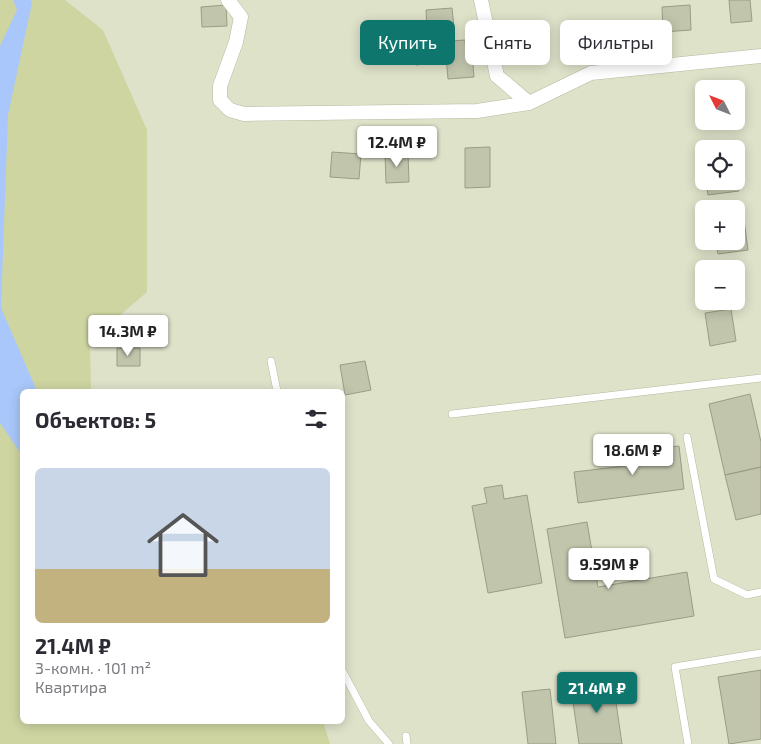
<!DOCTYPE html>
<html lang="ru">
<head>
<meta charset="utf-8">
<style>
  body { margin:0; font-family:"Exo 2",sans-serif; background:#f2f2f3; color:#2b2b33; height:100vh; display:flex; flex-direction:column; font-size:19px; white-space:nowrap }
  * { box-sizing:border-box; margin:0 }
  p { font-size:16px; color:#7c7c81 }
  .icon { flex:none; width:28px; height:28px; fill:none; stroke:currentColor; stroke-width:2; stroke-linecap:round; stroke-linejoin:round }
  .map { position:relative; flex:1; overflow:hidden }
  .drawer { position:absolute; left:20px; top:389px; width:325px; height:335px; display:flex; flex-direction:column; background:#fff; border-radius:8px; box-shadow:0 2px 12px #0003 }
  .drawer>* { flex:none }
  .top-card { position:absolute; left:360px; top:20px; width:325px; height:45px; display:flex; gap:10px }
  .needle { width:32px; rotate:312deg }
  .fabs { position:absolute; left:695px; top:80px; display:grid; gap:10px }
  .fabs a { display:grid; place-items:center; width:50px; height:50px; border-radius:8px; background:#fff; box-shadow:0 2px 12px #0003; font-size:25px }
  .price { position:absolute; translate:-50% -42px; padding:0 11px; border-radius:5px; background:#fff; color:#222; font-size:16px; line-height:32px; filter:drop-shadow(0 1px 2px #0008) }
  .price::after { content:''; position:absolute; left:50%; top:30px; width:15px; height:11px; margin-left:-8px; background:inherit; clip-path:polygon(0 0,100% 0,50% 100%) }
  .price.active { background:#0f766e; color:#fff }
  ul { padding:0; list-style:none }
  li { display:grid; align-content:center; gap:10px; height:265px; padding:0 15px }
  li span { display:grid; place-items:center; height:155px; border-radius:8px; color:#555 }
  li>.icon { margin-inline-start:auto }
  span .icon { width:90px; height:90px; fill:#fffc; stroke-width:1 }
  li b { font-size:21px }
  h2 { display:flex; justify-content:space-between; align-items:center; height:60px; padding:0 15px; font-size:21px }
  .chip { padding:0 18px; border-radius:8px; background:#fff; box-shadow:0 2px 12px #0003; font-size:18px; line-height:45px }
  .chip.active { background:#0f766e; color:#fff }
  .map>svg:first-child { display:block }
</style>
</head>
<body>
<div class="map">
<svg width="761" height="744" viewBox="0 0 761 744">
  <rect width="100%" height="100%" fill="#dee2c9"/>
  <!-- green -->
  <path fill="#ced5a1" d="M0,0h65l38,30 44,100v162l-57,49 1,50h-69v330h301l7,23h-330z"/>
  <!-- water -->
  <path fill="#a9c7fa" d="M13,0h18l1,3 -24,112 -7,193 36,83h-15v64l-22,-32v-377l17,-36z"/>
  <!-- building -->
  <path fill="#c1c5ac" stroke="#9a9d85" d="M729,0h21l2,21 -21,2z
    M226,5l1,21 -25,1 -1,-20z
    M690,5l1,25 -28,2 -1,-25z
    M452,8l2,19 -27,2 -1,-19z
    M465,40l1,12h6l2,25 -26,2 -2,-22 -14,2v4l-16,2 -2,-21z
    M732,141l1,8h-29v17l-3,-21z
    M490,147v40l-25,1v-40z
    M332,152l29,2 -2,25 -29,-2z
    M408,153l1,29 -23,1 -1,-29z
    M736,171l3,20 -31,4 -2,-14h30z
    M742,205l6,45 -30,4 -2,-13h20v-32h-25z
    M731,309l5,32 -26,5 -5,-33z
    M117,348h23v18h-23z
    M365,361l6,29 -26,5 -5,-30z
    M750,394l11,48v25l-36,8 -16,-71z
    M679,446l5,43 -106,14 -4,-31 51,-6 -2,-13z
    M761,467v47l-25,6 -11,-45z
    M502,485l2,14 23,-4 15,88 -54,10 -16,-87 15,-3 -3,-15z
    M587,522l11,65 89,-15 7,44 -129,22 -18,-109z
    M761,670v69l-32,5 -11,-67z
    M613,682l9,62h-43l-8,-56z
    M550,689l6,55h-28l-6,-52z"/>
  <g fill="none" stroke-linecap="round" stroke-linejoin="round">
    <defs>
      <path id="service" d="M271,361l6,30
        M452,414l309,-36
        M687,437l27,142 33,16 14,-3
        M342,670l27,51 20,23
        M406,736l1,8
        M688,744l-13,-77 86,-14"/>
      <path id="minor" d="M228,0l13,17 -5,25 -16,44v14l10,10 14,4 233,-3 52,-8 62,-30 170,-17
        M481,0l16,76 32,27"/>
    </defs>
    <!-- service casing -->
    <use href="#service" stroke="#b5b9a0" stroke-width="8"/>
    <!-- minor casing -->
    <use href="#minor" stroke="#b5b9a0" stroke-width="15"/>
    <!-- service -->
    <use href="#service" stroke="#fff" stroke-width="7"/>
    <!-- minor -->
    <use href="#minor" stroke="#fff" stroke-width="14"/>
  </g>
</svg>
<div class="fabs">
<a><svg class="needle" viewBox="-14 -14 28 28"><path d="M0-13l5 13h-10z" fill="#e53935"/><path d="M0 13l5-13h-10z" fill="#7c7c81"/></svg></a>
<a><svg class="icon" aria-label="locate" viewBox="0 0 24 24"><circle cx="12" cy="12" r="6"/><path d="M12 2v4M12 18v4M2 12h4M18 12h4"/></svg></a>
<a>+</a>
<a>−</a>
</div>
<b class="price" style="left:397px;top:168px">12.4M ₽</b>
<b class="price" style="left:128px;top:357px">14.3M ₽</b>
<b class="price" style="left:633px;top:476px">18.6M ₽</b>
<b class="price" style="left:609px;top:590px">9.59M ₽</b>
<b class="price active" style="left:597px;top:714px">21.4M ₽</b>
<div class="top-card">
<a class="chip active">Купить</a>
<a class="chip">Снять</a>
<a class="chip">Фильтры</a>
</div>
<section class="drawer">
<h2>Объектов: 5<svg class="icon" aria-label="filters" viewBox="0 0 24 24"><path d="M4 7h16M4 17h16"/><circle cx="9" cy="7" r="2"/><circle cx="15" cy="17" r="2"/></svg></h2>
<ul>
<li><span style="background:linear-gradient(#c9d6e8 65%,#c2b280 0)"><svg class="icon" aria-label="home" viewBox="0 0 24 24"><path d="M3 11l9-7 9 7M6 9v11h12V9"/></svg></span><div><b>21.4M ₽</b><p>3-комн. · 101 m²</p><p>Квартира</p></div></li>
</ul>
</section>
</div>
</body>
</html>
